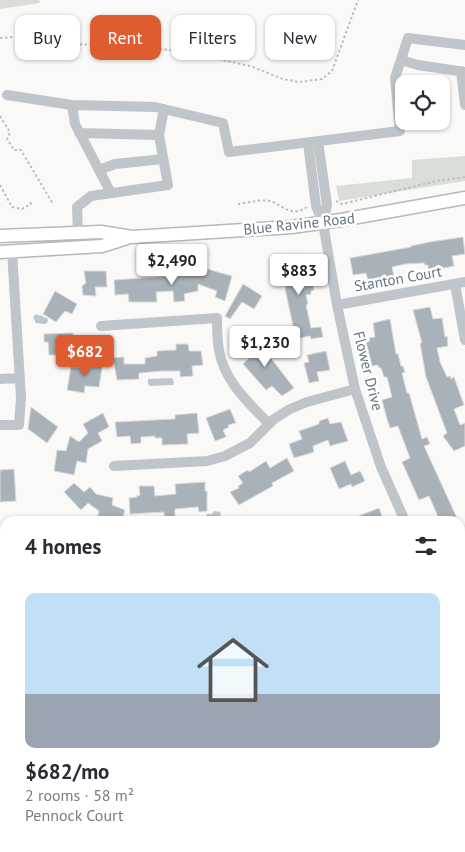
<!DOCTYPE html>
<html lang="en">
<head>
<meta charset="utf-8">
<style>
  body { margin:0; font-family:"PT Sans",sans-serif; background:#f2f2f3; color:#2b2b33; height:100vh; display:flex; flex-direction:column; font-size:19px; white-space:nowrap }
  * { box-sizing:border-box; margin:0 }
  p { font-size:16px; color:#7c7c81 }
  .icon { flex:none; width:28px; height:28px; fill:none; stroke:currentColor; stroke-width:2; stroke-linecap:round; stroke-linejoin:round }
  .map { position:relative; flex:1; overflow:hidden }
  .details { position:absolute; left:0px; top:516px; width:465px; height:336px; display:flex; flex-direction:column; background:#fff; border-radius:15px 15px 0 0; box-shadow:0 1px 4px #0004 }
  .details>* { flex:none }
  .top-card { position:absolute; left:15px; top:15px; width:435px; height:45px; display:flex; gap:10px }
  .tools { position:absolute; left:395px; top:75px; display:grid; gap:10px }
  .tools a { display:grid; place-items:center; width:55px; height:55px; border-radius:10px; background:#fff; box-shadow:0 1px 4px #0004; font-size:25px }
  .price { position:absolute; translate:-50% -42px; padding:0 11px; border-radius:5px; background:#fff; color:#222; font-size:16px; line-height:32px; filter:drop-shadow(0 1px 2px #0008) }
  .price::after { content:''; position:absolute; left:50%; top:30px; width:15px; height:11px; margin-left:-8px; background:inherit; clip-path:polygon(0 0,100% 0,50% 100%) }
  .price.selected { background:#df5c31; color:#fff }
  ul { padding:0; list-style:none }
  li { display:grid; align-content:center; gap:10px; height:265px; padding:0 25px }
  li+li { border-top:1px solid #e1e1e2 }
  li span { display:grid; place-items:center; height:155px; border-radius:10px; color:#555 }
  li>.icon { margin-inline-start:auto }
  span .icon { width:90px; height:90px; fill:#fffc; stroke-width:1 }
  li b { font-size:21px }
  h2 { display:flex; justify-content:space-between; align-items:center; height:60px; padding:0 25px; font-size:21px }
  .chip { padding:0 18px; border-radius:10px; background:#fff; box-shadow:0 1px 4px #0004; font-size:18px; line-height:45px }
  .chip.selected { background:#df5c31; color:#fff }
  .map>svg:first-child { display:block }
</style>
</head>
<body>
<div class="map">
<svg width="465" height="852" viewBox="0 0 465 852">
  <rect width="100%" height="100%" fill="#f9f9f7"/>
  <!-- green -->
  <path fill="#d9ded6" d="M0,0h39l1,3 -40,6z
    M465,156v25l-126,20 -3,-15 76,-8v-18z"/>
  <!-- water -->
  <path fill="#bcc6cb" d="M36,314l4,2 2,-1 1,2 4,1 1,2 -1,3 -3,1 -8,-1 -3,-6z
    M172,378l2,4 -1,3 -23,1 -2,-2v-5z
    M214,511l6,1 1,3 -6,6 -10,-2 2,-5h5z"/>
  <!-- building -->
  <path fill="#a9b2b8" stroke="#dbdbd9" d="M463,237l2,17 -13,2 2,10 -26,5v-6h-3l-1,-2 -19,1 -13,3 2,10 -26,4 -2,-8 -13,2 -3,-17 61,-11v-1l19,-4z
    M297,254l3,12 10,-1 4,25 -3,1v3l-5,1 2,9 -2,1 5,23 10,-1 2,10 -12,2 -1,-3 -14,3 -11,-50h1l-5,-32z
    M207,269l25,7 -7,25 -10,-4 2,-6 -19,-7v7l-14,3 1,7 -11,1 -1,-11 -17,1 1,10h-28l-1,-8 -13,1 -1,-15 57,-4 35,-1z
    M84,271h22l1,16h-12l1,9 -13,-1 -1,-9 4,-3z
    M243,284l19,12 -8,13 -12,-7 -12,17 -5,-3z
    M55,291l22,13 -5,10 -7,-3 -9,11 -13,-8z
    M430,307l3,12 9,-1 3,19 2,-1 1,10 -11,2 3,14 7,15 3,-1 1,3 3,-2 10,28 -10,4 6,16 5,-2v23l-11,5 -11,-15 4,-3 -21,-56 -6,-34h2l-9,-33z
    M390,319l6,35h2l3,12h2l2,6 -3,1 5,20h2l13,46 5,-2 3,7 -6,2 33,72 -7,3h-10l-11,-25 -10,4 -17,-38 8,-4 -12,-32 -8,2 -3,-9 -5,-19 10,-3 -5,-20h-3l-3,-9h-2l-1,-3 -6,1 -6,-24 4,-1 -1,-3 6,-1 -2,-14z
    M73,333v9h-9v13h-15l-1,-13h-4v-8z
    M253,335l41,53 -12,8 -10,-10 -6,4 -23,-26 6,-6 -8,-12z
    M176,344h12l1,7h12l2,14 -11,1 1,10 -13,1v-6h-19l-22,2v6l-22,1 -4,-22 11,-1v7h21v-6l12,-2v-5l19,-1z
    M326,351l4,19 -13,2 2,9 -10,2 -5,-20 5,-1 -2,-7z
    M93,360l10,2 -4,25 -14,-1 -1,7 -17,-3 4,-23 20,1z
    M31,407l27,20 -11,16 -19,-14z
    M230,409l6,14 -8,2 1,2 -6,3 3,7 -11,4 -9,-23z
    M103,413l6,14 -11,6 4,8 -14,8 -2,14 -9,-2 -3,14 -20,-4 3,-21 9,1 4,-15 9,6 9,-9 -5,-9z
    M197,413l2,20 -12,1 1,10 -26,1v-7h-7v-2l-14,1v6l-10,1 -1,-8 -13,1 -2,-15 60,-3v-4z
    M328,418l2,6 11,-2 7,19 -18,5 -2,-6 -15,6 1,6 -20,6 -5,-14 13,-5 -3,-8 20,-7v-3z
    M287,458l7,13 -22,12 1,3 -34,19 -9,-13 9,-4 -1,-2 5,-3 -5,-7 10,-6 1,2 17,-11 4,7z
    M345,461l6,14 9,-4 5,10 -13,6 -1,-3 -12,5 -9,-21z
    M14,469l2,32 -16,1v-32z
    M205,482v9h2v20l-8,1 -1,-5 -23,2v12h-11v-9l-34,2 -1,-16 8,-1v-1l3,-1 -1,-9h15l1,10 21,-2 -1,-10z
    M74,483l10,9 6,-5 6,7 17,4 -1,7 13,5 -3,11h-18l-7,-2 2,-8 -11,-8 -7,7 -17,-18z
    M379,508l5,13h-38z"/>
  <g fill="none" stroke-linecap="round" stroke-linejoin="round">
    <defs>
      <path id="major" d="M0,236l101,-4 31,5 160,-10 49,-7 124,-22
        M0,252l102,-6 25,-8"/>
    </defs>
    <!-- major casing -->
    <use href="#major" stroke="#b4b9bd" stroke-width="15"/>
    <!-- path -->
    <path stroke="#bbbec1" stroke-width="2" stroke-dasharray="2.5 2.5" stroke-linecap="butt" d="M0,38l14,-1 62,7 76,4 34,4 64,14 33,13 16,3 23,-3 10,-8 26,-71
      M0,116l10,16 -3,7 7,11h7l32,54
      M0,185l12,22 10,2 9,-5 -2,-4
      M336,201l6,3 94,-23 29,-4
      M238,204c9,-1 23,-5 32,-3 13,4 20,17 37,6"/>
    <!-- minor -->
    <path stroke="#c0c5c9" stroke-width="10" d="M401,60l17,5 47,7
      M461,71l4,34
      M7,95l65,10 83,2 68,16 6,29 171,-21 -5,-53 13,-40 57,7
      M72,105l3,19 36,69
      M79,133l80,2 5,-26
      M318,141l9,64 -4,18
      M308,143l8,63 7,17 14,82 18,84 26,78 24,54
      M99,170l16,-6 48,-5
      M78,233l-1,-26 14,-11 77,-11 -9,-50
      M455,284l10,56
      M337,305l128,-23
      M101,326l116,-8c0,11 0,22 2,32 5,31 29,52 50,74
      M0,379l20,-1
      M0,425h19l2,-27 -9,-147
      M114,466l93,-5 18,-5 25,-13 24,-24 16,-10 17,-7 48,-13
      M0,612h5
      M460,619l5,8
      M460,788l5,-3
      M333,848l1,4
      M308,852l12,-4"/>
    <!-- major -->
    <use href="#major" stroke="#fff" stroke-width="12"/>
  </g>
  <g text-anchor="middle" stroke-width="5" stroke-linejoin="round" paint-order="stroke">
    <!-- street labels -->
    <g font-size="15" fill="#657581" stroke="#fff">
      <text transform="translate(299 224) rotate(-6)" y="5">Blue Ravine Road</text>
      <text transform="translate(398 279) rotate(-10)" y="5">Stanton Court</text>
      <text transform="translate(368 371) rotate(76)" y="5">Flower Drive</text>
    </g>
  </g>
</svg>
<div class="tools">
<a><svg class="icon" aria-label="locate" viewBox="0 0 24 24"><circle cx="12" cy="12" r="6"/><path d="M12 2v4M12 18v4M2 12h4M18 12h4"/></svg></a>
</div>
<b class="price" style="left:172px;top:286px">$2,490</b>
<b class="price" style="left:299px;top:296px">$883</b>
<b class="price" style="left:265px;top:368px">$1,230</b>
<b class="price selected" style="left:85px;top:377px">$682</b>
<div class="top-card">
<a class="chip">Buy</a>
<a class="chip selected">Rent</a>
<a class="chip">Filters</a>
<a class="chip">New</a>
</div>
<section class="details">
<h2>4 homes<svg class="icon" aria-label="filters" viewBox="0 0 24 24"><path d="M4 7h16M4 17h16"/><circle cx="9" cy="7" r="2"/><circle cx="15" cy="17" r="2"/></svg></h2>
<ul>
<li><span style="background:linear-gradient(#bfe0f5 65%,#9aa5b1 0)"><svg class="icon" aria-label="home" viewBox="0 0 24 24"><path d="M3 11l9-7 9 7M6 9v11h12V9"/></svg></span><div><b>$682/mo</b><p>2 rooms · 58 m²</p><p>Pennock Court</p></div></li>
</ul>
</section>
</div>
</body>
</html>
